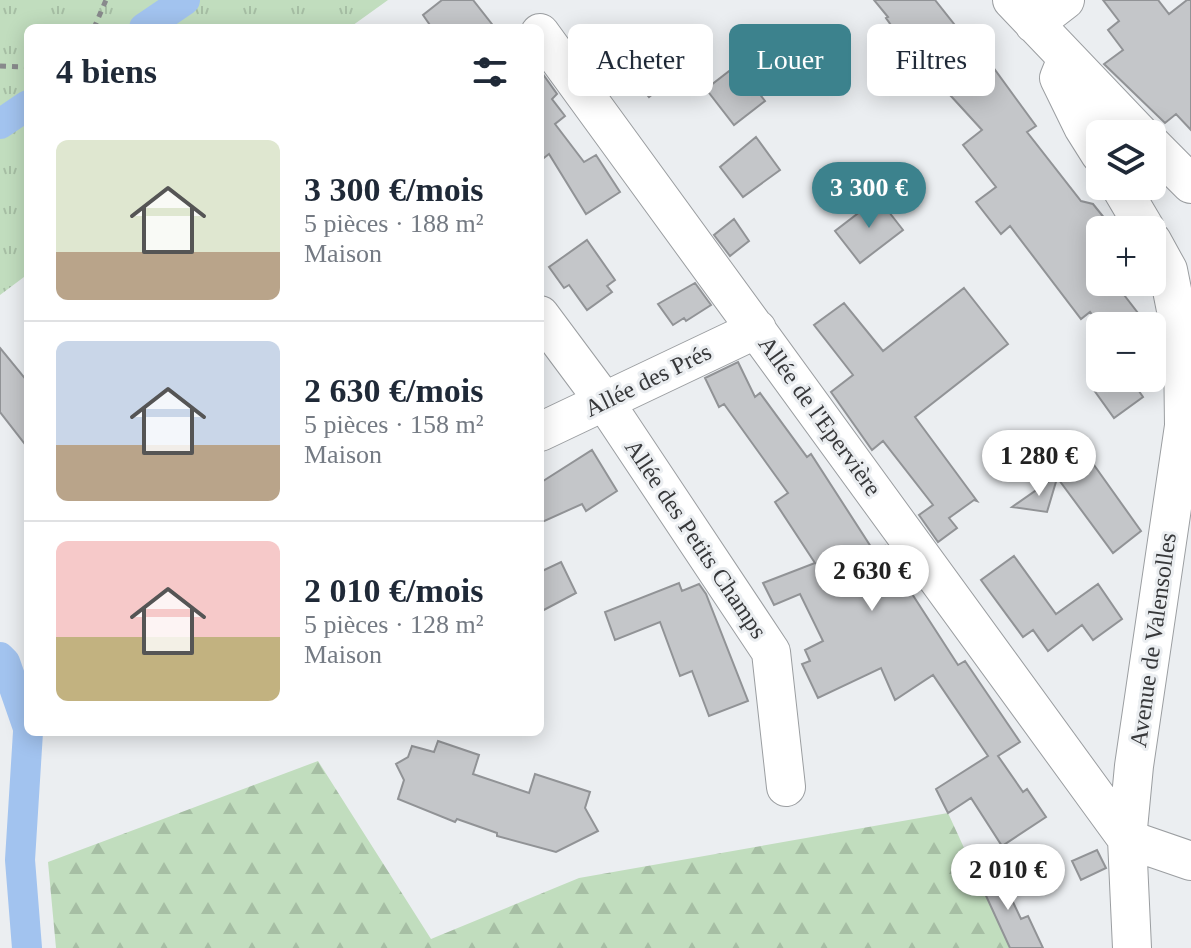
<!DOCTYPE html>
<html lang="fr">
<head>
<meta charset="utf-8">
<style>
  body { margin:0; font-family:"Times New Roman",serif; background:#f6f6f7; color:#1f2937; height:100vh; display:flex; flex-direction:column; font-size:30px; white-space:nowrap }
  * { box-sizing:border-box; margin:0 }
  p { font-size:26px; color:#747a83 }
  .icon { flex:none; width:44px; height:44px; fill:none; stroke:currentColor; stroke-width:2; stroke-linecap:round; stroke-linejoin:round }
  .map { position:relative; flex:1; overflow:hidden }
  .sheet { position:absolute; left:24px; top:24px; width:520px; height:712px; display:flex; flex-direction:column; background:#fff; border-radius:12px; box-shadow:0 4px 20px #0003 }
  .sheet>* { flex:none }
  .banner { position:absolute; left:568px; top:24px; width:502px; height:72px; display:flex; gap:16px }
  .fabs { position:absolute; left:1086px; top:120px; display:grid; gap:16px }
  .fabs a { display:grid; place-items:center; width:80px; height:80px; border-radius:12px; background:#fff; box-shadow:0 4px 20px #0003; font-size:40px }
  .price { position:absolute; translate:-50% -68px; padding:0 18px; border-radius:28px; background:#fff; color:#222; font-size:26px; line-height:52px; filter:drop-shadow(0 2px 4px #0008) }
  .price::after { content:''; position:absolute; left:50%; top:48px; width:24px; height:18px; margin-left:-12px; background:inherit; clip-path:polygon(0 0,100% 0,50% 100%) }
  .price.current { background:#3c828d; color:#fff }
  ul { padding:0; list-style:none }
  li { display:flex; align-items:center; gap:24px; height:200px; padding:0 32px }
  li+li { border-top:2px solid #e0e1e3 }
  li span { display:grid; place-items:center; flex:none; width:224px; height:160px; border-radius:12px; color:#555 }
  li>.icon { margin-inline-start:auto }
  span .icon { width:96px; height:96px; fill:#fffc; stroke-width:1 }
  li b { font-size:34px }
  h2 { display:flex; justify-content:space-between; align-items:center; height:96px; padding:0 32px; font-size:34px }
  .pill { padding:0 28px; border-radius:12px; background:#fff; box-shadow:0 4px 20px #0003; font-size:28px; line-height:72px }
  .pill.current { background:#3c828d; color:#fff }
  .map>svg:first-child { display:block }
</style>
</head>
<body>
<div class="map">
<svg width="1191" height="948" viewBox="0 0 1191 948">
  <defs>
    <pattern id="forest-firs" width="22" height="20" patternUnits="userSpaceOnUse" patternTransform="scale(2)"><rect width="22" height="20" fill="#c1ddbe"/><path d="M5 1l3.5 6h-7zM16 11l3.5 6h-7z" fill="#a6bea4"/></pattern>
    <pattern id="park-tufts" width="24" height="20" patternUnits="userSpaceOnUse" patternTransform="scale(2)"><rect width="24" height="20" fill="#c1ddbe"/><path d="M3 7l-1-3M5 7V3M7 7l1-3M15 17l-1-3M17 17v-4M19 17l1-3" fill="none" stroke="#a6bea4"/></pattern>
  </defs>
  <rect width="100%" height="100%" fill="#ebeef1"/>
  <!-- forest -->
  <path fill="url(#forest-firs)" d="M318,761l113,178 148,-61 369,-65 62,135h-954l-8,-86z"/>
  <!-- park -->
  <path fill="url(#park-tufts)" d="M0,0h388l-39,28h-321v246l-28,21z"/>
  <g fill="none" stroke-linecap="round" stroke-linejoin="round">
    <!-- canal -->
    <path stroke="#a2c3ef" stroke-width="30" d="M144,28l41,-28
      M0,124l28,-19
      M0,657l5,5 23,66
      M27,948l-7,-88 8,-128"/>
  </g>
  <!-- building -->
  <path fill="#c4c6c9" stroke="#919396" stroke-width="2" d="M442,0h31l22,28h-63l-9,-13z
    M874,0h61l35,44 4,-3 62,85 -9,6 54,69 12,3 21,26h-14v52h14l34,44h-47l-11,-14 -9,7 -71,-93 -9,8 -25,-32 20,-15 -33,-42 19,-15 -64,-70 -3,3 -20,-25 3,-3 -12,-17 2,-1z
    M1103,0h55l11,14 18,-14h4v130l-15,-16 -11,9 -61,-59 19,-14 -15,-20 11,-9z
    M578,39l17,25 -3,3 -18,-25z
    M650,48l23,29 -24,20 -24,-29z
    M737,65l28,36 -31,24 -28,-36z
    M540,70l17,24 -5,5 13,17 -10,8 29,38 12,-7 24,37 -34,22 -37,-60 -9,7z
    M756,137l24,33 -37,27 -23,-30z
    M878,198l25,32 -43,33 -25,-32z
    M734,219l15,22 -19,15 -16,-21z
    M587,240l28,40 -8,6 5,6 -25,18 -18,-25 -5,3 -15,-21z
    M695,283l16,22 -25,16 -2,-3 -11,7 -15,-21z
    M964,288l44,56 -93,73 62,84 -3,-1 -25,18 8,10 -19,14 -19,-27 14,-10 -50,-64 -11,9 -41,-58 22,-17 -39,-50 30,-22 39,48z
    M0,348l28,34v66l-28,-36z
    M738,362l17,35 5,-4 47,64 4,-3 64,99 10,-7 24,34 -4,3 53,82 7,-4 55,81 -22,14 25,36 4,-3 19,28 -44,29 -31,-48 -23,15 -12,-24 52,-33 -55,-81 -38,25 -14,-32 -63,30 -16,-34 8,-3 -5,-11 18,-9 -23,-47 -26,11 -11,-22 52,-20 -40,-61 13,-9 -64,-89 -5,3 -14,-29z
    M1102,378h28l13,19 -29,21 -23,-32z
    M592,450l25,41 -31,20 -4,-7 -42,19v-40z
    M1089,458l52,73 -28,22 -54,-73z
    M1058,475l-11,37 -35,-5z
    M1014,556l42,58 42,-30 24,35 -29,21 -11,-15 -34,26 -15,-21 -10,7 -42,-57z
    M561,562l15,31 -36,19v-40z
    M679,583l3,8 17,-7 7,10 42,107 -39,15 -17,-45 -12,5 -20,-54 -45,18 -10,-28z
    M438,741l41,14 -6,19 56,19 6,-19 55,18 -5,16 13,23 -42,21 -59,-16v-3l-40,-14 -2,3 -57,-23 6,-19 -8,-16 12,-7 4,-11 22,6z
    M1097,850l9,18 -25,12 -9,-19z
    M995,864l26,55 7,-3 15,32h-33l-34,-74z"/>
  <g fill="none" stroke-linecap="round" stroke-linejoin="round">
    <defs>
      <path id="minor" d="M1012,0l128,134
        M1034,24l31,-24
        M540,33l587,806
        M1067,58l-8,20 24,49 17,27
        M1152,145l39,39
        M1120,186l26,44
        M540,315l64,86 167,251 15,135
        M540,432l217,-103
        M1127,839l64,22
        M1132,948l-5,-109 7,-73 50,-340 -1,-81 -15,-75 -16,-29"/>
    </defs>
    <!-- minor casing -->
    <use href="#minor" stroke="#9b9ea1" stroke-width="40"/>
    <!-- path -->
    <path stroke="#888a8c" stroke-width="5" stroke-dasharray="6 6" stroke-linecap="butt" d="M94,28l12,-28
      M0,66l28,1"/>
    <!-- minor -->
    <use href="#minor" stroke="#fff" stroke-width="38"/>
  </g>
  <g text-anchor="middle" stroke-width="6" stroke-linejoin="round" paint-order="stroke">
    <!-- street labels -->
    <g font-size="24" fill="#37383a" stroke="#ebeef1">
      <text transform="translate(648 380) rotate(-26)" y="8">Allée des Prés</text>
      <text transform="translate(820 416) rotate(54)" y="8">Allée de l'Epervière</text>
      <text transform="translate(696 539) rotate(56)" y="8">Allée des Petits Champs</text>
      <text transform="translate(1153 640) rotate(-82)" y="8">Avenue de Valensolles</text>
    </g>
  </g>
</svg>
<div class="fabs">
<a><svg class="icon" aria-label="layers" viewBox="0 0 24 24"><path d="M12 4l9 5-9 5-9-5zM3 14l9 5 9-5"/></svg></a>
<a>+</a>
<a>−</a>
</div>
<b class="price current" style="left:869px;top:230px">3 300 €</b>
<b class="price" style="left:1039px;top:498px">1 280 €</b>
<b class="price" style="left:872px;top:613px">2 630 €</b>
<b class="price" style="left:1008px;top:912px">2 010 €</b>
<div class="banner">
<a class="pill">Acheter</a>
<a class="pill current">Louer</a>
<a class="pill">Filtres</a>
</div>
<section class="sheet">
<h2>4 biens<svg class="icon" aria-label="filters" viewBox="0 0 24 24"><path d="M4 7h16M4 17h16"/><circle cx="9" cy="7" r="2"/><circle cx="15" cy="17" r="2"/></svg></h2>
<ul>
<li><span style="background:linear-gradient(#dfe7d0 70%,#b9a48a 0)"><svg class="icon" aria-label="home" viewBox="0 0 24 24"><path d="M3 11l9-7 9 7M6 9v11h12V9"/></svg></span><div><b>3 300 €/mois</b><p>5 pièces · 188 m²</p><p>Maison</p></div></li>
<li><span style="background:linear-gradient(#c9d6e8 65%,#b9a48a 0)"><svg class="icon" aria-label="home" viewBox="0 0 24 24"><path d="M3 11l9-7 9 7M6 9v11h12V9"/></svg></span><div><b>2 630 €/mois</b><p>5 pièces · 158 m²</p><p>Maison</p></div></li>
<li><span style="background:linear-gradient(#f6c9c9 60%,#c2b280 0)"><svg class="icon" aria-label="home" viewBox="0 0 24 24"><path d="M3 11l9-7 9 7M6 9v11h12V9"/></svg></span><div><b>2 010 €/mois</b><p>5 pièces · 128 m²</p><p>Maison</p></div></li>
</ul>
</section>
</div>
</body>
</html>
